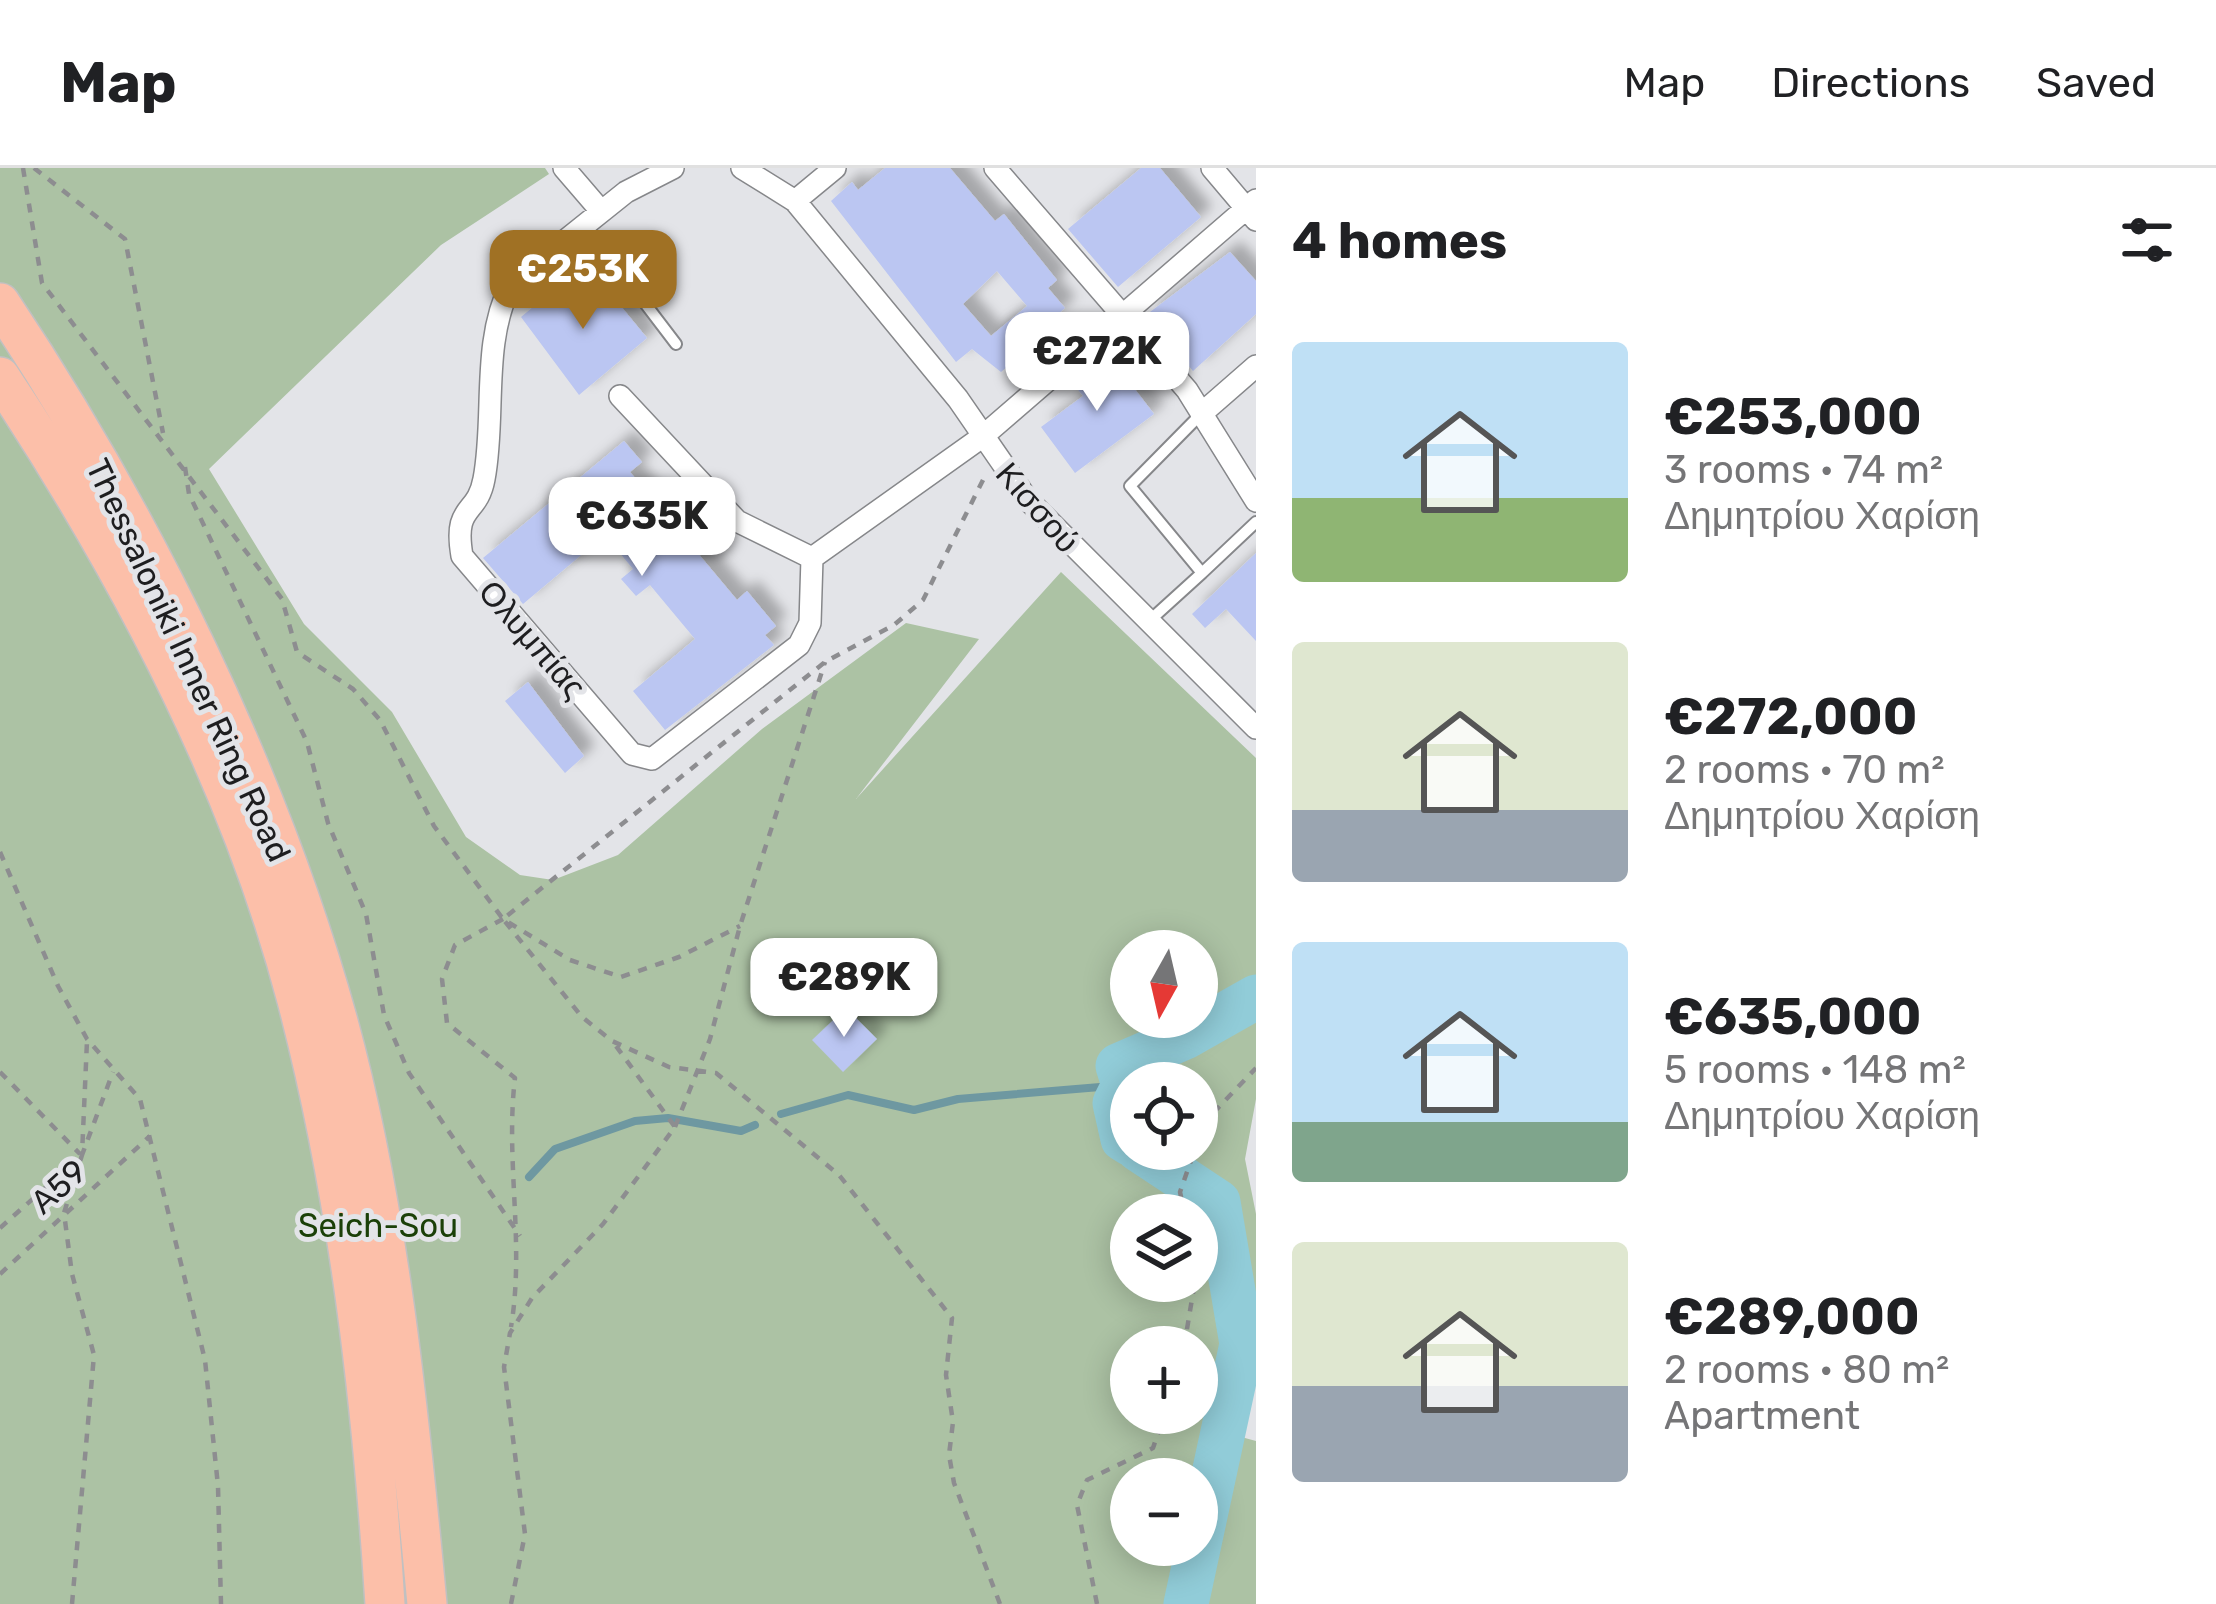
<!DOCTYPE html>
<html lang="en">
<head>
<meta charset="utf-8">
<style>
  body { margin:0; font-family:Rubik,sans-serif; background:#f2f2f2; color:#202124; height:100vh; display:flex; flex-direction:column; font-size:45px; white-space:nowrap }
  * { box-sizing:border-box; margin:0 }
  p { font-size:39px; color:#757577 }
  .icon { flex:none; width:66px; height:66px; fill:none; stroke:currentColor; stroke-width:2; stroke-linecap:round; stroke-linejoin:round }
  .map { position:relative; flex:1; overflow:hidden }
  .panel { display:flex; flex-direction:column; background:#fff; width:960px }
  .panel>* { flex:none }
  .needle { width:78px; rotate:188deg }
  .buttons { position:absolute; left:1110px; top:762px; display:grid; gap:24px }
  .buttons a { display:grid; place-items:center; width:108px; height:108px; border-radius:50%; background:#fff; box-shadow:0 6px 30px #0003; font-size:60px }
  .price { position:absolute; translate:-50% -102px; padding:0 27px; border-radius:24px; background:#fff; color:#222; font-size:39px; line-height:78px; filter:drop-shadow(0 3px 6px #0008) }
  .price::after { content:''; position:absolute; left:50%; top:72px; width:36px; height:27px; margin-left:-18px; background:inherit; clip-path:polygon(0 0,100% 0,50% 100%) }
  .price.on { background:#a07124; color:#fff }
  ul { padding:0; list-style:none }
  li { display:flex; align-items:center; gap:36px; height:300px; padding:0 36px }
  li span { display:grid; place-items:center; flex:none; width:336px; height:240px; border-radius:12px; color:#555 }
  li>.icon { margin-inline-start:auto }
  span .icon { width:144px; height:144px; fill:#fffc; stroke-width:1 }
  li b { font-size:51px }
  h2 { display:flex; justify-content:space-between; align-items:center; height:144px; padding:0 36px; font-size:51px }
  header { display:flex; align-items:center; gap:72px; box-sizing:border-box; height:168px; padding:0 60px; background:#fff; border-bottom:3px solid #e0e0e0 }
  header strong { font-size:57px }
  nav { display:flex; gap:66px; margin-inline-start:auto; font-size:42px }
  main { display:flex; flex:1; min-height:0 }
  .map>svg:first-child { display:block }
</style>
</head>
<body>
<header>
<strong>Map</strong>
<nav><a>Map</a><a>Directions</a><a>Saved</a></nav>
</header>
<main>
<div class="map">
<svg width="1256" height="1436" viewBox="0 0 1256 1436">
  <defs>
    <filter id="shadow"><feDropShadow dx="11" dy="-11" stdDeviation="6" flood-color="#0004"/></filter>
  </defs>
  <rect width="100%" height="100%" fill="#e3e4e8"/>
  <!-- green -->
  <path fill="#acc2a4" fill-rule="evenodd" d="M0,0h545l4,6 -108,71 -232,224 95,155 88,88 74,125 54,38 33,5 65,-25 144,-126 144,-106 73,16 -123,160 205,-227 195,186v341l-11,60 11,55v171l-8,2 -36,42 44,12v163h-1256zM1131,783h66v66h-66zM1131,915h66v66h-66zM1131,1047h66v66h-66zM1131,1179h66v66h-66zM1131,1311h66v66h-66z"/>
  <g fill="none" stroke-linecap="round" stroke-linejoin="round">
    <!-- stream -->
    <path stroke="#6e98a1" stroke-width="8" d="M781,946l67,-19 66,15 44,-11 166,-14
      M529,1009l26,-28 80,-28 33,-3 73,13 14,-6"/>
    <!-- river -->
    <path stroke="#91ccd8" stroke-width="45" d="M1131,976l-8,-5 -8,-36 9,-18 -6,-19 69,-30 69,-39
      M1138,981l80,53 24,142 -56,260"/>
  </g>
  <!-- building -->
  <path fill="#bbc6f2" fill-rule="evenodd" filter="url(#shadow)" d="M885,0h65l45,53 9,-7 53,66 -9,8 17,20 -21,18 4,6 -47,40 -29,-23 -16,13 -125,-161 21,-19 6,8zM997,103l30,35 -36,30 -28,-32z
    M1141,0h19l41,49 -83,70 -50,-58z
    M1230,84l26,29v33l-63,57 -47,-56z
    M574,105l19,23 12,-9 42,51 -68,57 -58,-78z
    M1107,185l47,61 -79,59 -34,-46 42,-31 -12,-15z
    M624,273l18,21 -12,10 107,128 10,-9 29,35 -11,9 9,10 -109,85 -32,-39 62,-52 -45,-54 -14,11 -15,-17 12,-10 -28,-34 -82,69 -40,-46z
    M1256,385v88l-30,-32 -21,19 -13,-14z
    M528,514l56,74 -19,17 -60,-72z
    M846,840l31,31 -34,33 -31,-32z"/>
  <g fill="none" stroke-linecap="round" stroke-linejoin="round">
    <defs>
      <path id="lane" d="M586,58l90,118
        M1202,405l54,-51
        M1148,454l54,-49 -72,-87 71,-72"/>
      <path id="street" d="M564,0l37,43
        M673,0l-47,24 -115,92c-30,59 -15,133 -27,195 -7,38 -31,24 -22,77l170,198 20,5 147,-114 11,-22 2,-65
        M742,0l53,33 163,198 69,100 229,229
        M995,0l192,222 69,111
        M1212,0l44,52
        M795,33l40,-33
        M620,228l117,125 75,37 170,-121 274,-237
        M1201,246l55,-48"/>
      <path id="highway" d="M0,135c143,214 269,470 338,719 51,187 71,389 89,582
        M0,209c126,190 239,402 297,623 52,198 75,401 88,604"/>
    </defs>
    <!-- lane casing -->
    <use href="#lane" stroke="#86878a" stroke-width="14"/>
    <!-- street casing -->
    <use href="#street" stroke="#86878a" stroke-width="24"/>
    <!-- highway casing -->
    <use href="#highway" stroke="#c0c0c1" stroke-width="42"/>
    <!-- path -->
    <path stroke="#8d8d90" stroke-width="4.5" stroke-dasharray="9 9" stroke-linecap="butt" d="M23,0l19,115 240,316 15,53 56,37 27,31 54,106 69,93 67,41 51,17 58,-20 61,-31
      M34,0l91,71 38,194
      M185,299l4,27 118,248 21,81 38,91 18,101 25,58 111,163
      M983,312l-60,120 -29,25 -69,37 -322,257 79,98 30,24 57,26 47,6 123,102 113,143 -6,57 7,47 -4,33 5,28 46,121
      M0,684l58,134 29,53 53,60 65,261 13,126 3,118
      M503,751l-48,26 -13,34 5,44 68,55c-10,83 10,165 -4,249
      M0,904l80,82
      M675,959l35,-88 30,-113 85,-264
      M1197,977l19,-35 40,-42
      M1185,1047l-5,-23 15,-43
      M0,1060l82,-73 31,-83
      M0,1106l150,-138
      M1184,1179l11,-66
      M72,1436l22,-249 -22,-81 -8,-61 18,-58 5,-114
      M511,1436l14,-70 -21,-167 6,-34 22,-35 71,-74 72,-97 -59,-81
      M1097,1436l-20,-99 10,-25 66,-32 12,-35"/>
    <!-- lane -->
    <use href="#lane" stroke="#fff" stroke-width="10"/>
    <!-- street -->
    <use href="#street" stroke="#fff" stroke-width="21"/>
    <!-- highway -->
    <use href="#highway" stroke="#fcbfa9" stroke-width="39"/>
  </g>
  <g text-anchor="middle" stroke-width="10" stroke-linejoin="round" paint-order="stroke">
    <!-- street labels -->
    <g font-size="33" fill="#1e1e20" stroke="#e3e4e8">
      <text transform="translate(1038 339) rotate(49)" y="12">Κισσού</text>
      <text transform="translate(533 471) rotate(49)" y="12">Ολυμπίας</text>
      <text transform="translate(189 492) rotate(65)" y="12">Thessaloniki Inner Ring Road</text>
      <text transform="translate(58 1018) rotate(-42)" y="12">Α59</text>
    </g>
    <!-- park labels -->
    <g font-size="33" fill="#1b4008" stroke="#e3e4e8">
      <text x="378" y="1069">Seich-Sou</text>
    </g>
  </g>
</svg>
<div class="buttons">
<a><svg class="needle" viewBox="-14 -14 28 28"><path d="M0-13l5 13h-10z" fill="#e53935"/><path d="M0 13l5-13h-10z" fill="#757577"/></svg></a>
<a><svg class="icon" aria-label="locate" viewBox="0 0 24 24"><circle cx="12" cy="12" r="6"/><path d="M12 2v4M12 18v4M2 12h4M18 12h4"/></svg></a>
<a><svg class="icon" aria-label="layers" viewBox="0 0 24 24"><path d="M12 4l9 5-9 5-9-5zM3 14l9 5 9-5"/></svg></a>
<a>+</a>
<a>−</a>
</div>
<b class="price on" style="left:583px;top:164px">€253K</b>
<b class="price" style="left:1097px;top:246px">€272K</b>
<b class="price" style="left:642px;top:411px">€635K</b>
<b class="price" style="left:844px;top:872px">€289K</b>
</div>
<section class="panel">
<h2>4 homes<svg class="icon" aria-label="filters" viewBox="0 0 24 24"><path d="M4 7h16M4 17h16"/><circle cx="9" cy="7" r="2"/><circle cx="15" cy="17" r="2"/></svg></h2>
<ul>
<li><span style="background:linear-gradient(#bfe0f5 65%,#8fb573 0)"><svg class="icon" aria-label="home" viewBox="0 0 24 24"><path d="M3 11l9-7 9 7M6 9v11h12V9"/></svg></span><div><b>€253,000</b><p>3 rooms · 74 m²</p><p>Δημητρίου Χαρίση</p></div></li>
<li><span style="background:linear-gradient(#dfe7d0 70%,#9aa5b1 0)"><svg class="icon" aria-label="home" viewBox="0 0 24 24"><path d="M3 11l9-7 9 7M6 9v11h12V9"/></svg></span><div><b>€272,000</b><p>2 rooms · 70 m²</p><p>Δημητρίου Χαρίση</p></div></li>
<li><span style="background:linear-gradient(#bfe0f5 75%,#7fa58c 0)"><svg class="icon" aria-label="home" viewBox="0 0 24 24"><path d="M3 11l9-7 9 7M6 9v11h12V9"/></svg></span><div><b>€635,000</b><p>5 rooms · 148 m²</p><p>Δημητρίου Χαρίση</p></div></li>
<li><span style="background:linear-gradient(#dfe7d0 60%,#9aa5b1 0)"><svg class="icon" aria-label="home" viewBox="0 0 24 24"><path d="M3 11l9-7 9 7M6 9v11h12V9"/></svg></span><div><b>€289,000</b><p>2 rooms · 80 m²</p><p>Apartment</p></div></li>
</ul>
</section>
</main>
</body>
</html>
